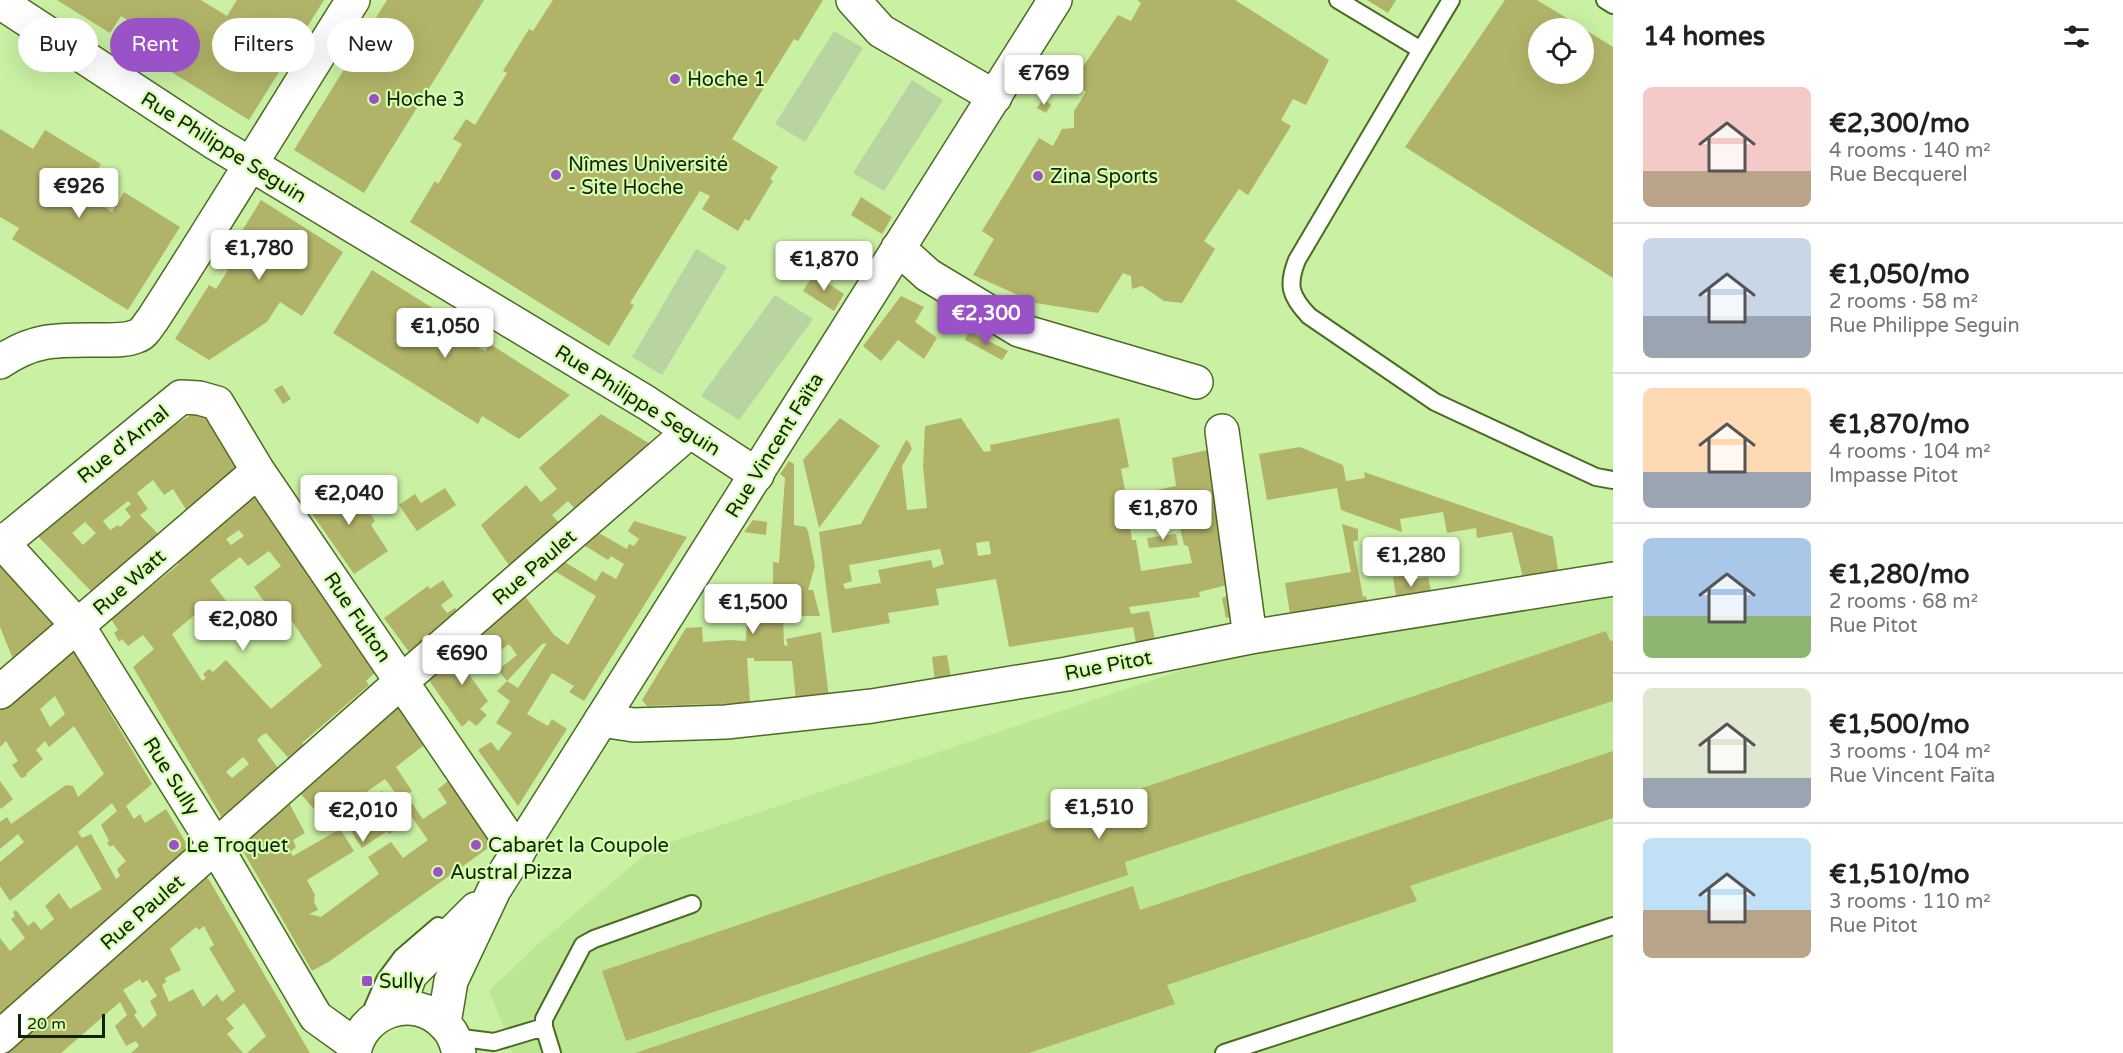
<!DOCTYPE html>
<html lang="en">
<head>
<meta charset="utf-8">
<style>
  body { margin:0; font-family:"Varela Round",sans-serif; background:#f2f2f2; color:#202124; height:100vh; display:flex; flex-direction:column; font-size:22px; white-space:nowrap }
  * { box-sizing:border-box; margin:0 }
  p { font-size:20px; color:#757577 }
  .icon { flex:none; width:33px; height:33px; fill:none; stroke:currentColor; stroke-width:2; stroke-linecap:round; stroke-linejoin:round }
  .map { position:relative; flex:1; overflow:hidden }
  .drawer { display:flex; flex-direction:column; background:#fff; width:510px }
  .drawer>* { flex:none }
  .hud { position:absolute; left:18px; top:18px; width:570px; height:54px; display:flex; gap:12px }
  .fabs { position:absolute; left:1528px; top:18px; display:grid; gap:12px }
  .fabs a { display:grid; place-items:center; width:66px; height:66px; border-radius:50%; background:#fff; box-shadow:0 6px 24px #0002; font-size:30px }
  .scale { position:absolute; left:18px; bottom:15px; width:87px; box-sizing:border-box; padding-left:6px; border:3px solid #142204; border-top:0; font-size:16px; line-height:21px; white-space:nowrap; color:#142204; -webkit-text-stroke:4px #d6feb0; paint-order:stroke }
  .price { position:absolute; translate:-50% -51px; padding:0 14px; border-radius:6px; background:#fff; color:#222; font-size:20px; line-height:39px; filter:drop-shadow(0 2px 3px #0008) }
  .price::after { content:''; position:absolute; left:50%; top:36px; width:18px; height:14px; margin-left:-9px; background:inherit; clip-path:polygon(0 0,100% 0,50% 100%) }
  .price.current { background:#9a53c6; color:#fff }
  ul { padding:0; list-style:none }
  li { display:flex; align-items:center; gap:18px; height:150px; padding:0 30px }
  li+li { border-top:2px solid #e0e0e0 }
  li span { display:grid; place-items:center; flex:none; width:168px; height:120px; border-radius:9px; color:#555 }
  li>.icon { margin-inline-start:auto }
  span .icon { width:72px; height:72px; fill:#fffc; stroke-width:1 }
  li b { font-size:26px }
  h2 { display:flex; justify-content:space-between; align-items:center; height:72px; padding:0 30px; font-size:26px }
  .chip { padding:0 21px; border-radius:27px; background:#fff; box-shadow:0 6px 24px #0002; font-size:21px; line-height:54px }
  .chip.current { background:#9a53c6; color:#fff }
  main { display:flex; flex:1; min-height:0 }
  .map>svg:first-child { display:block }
</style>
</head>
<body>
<main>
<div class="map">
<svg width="1613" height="1053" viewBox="0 0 1613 1053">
  <rect width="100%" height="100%" fill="#c9f0a3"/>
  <!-- built -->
  <path fill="#bce692" d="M1613,597v456h-1101l-4,-16 -19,-46 47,-45 117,-98 554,-186z"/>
  <!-- green -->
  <path fill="#b9d3a1" d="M834,31l29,17 -58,94 -30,-18z
    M912,80l31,20 -59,91 -31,-18z
    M696,249l31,18 -65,108 -30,-18z
    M775,295l38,24 -74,101 -38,-24z"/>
  <!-- building -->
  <path fill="#b1b468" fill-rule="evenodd" d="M57,0h144l26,16 10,-16h87l-75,120 -97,-60 11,-17 -42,-27 -11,17z
    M387,0h97l-120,193 -70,-43z
    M553,0h270l-25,41 -4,-2 -62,100 46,28 -8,12 3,2 -24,40 -4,-2 -7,12 -36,-22 8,-13 -10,-5 -70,112 4,2 -25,41 -199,-124 25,-41 3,3 24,-40 -9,-5 13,-20 9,6 32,-52 -4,-2 26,-42 4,2z
    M1137,0h98l94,60 -23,45 -13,-6 -12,21 10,6 -43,69 -9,-6 -35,52 11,8 -33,54 -18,-2 -22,-15 -10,3 -1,-13 -8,-3 -25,40 -62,-10 -63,-28 21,-36 -12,-8 57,-93 14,8 9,-17 12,-1v-17l12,-19 -12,-12 44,-65 13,6 10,-18z
    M1367,0h29l-8,13z
    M1505,0h32l46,28h-44v46h45v-45l29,18v231l-208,-131z
    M1044,99l7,6 -5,8 -9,-5z
    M0,129l33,20 12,-19 56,34 -19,29 30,19 12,-20 56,35 -52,83 -116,-71 7,-11 -19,-11z
    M861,197l31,20 -10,17 -31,-19z
    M261,200l82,52 -41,64 -22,-14 -13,20 -58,38 -34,-21 34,-54 7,4 12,-19 -7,-5z
    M372,270l81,51 -5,8 12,6 3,-4 14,9 -3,5 11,6 5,-7 80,51 -51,44 -37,-23 -4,8 -145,-91z
    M814,274l30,20 -10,17 -31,-20z
    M901,296l23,11 -9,15 22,16 -13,21 -26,-19 -17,21 -18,-15z
    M969,331l39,20 -6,9 -37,-20z
    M282,385l9,14 -8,5 -9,-14z
    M200,409l40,59 -53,43 -14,-22 -9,6 -11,-15 -9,7 -7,6 11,16 -8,6 19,20 -68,56 -59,-61 126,-94zM128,501l3,3 -6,5 6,8 -11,10 -2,-2 -8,5 -7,-9zM85,522l11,11 -13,12 -11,-12z
    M601,414l54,33 -76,67 -11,-13 -16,14 11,12 -50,44 -32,-46 45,-40 15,17 16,-13 -18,-21z
    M840,418l40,28 -61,82 -16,-68z
    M961,418l23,34 7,-1 -1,-6 129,-27 10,49 -8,2 5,27 50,-10 -4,-28 40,-9 19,135 -32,8 1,5 -71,10 2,7 18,-3 7,33 -19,4 -4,-21 -124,20 -13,-68 -60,10 3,16 -51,8 2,10 -58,10 -13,-101 42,-8 45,-84 3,2 3,7 -10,17 5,44 20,-2 -4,-42 2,-40zM1175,505l9,40 4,1 4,17 -51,8 -5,-31h-4l-3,-18 5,-1v-7zM989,541l2,13 -13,2 -2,-13zM940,549l4,15 -11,4 -2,-8 -53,10 3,13 -36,6 -2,-5 9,-3 -3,-16z
    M1300,447l43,18 3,16 19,-3 -1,-6 189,65 6,39 -35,6 -12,-50 -35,6 -1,-10 -29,5 -4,-21 -43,7 2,13 -61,-22 -4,-22 -70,12 -8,-46z
    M789,461l5,3v61l12,2 2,4 7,35 -7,24h5l7,26h-37l1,29 4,1 -2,-7 35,-7 8,66 -33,3 -4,-40h-38v-3h-7l3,45 -103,3 -5,-6 44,-72 16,-1 1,15 27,-2 16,1 2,-45 25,2v-36l6,1 6,-85 -5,-4z
    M357,476l4,5 -8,6 22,34 -4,4 17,26 -34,23 -46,-66z
    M445,488l11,17 -39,26 -18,-26 16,-11 6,9z
    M247,495h13l118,175 -12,11 3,4 -67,58 6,7 -15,13 -27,-30 -5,3 -4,4 24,32 -57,49 -91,-154 21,-18 -11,-14 -15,11 -6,-7 -3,3 -5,-9 4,-3 -7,-11 68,-55 -6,-7zM239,530l5,6 -13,9 -5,-6zM269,551l12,15 -27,21 16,23 -11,10 5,8 22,-16 36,54 -51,43 -45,-49 -13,12 -4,-3 -6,5 3,4 -4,3 -30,-47 37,-31 16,20 9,-6 -6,-10 2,-1 -20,-26 30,-23 8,9zM243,757l6,7 -17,14 -6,-6z
    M753,520l14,2 -1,13 -22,-3z
    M634,521l53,16 -103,164 -15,-9 5,-6 -22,-13 -25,41 21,12 4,-7 15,10 -49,77 -40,-56 13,-8 7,9 14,-18 -16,-10 14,-22 -13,-10 10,-10 11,7 29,-45 -5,1 -35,37 -9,-11 19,-15 -8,-11 -14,10 -14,-21 43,-38 30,40 14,10 28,-49 -43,-26 10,-9 33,20 6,-10 14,8 8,-15 -13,-8 -3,4 -26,-16 15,-12 30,17 2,-5 5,2 5,-7 -11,-8z
    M1342,524l16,5v11l-5,2 10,55 3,-1 2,11 -77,13 -6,-37 66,-11z
    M1176,534l2,11 -29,3 -2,-10z
    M1388,539l17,6v5l-15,3z
    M0,561l59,59 -46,39 -13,-32z
    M1409,575l1,5 18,-3 4,19 -35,6 -4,-25z
    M443,580l10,16 -12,9 6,8 8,-5 5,7 -48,41 -28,-38 44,-32 2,3z
    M1233,594l4,22 -11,2 -4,-20z
    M1606,631l4,10 3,-1v61l-488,161 3,13 -502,166 -24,-70z
    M476,638l12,17 -9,6 -3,-2 -11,10 23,32 -8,8 7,6 -11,11 -7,-6 -7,7 -34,-48z
    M70,645l82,139 -26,22 8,13 6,-5 5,9 21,-14 26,44 -192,164v-79l10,13 15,-13 -14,-19 4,-3 -2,-4 3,-2 12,16 6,-5 7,9 13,-11 -9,-13 14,-13 11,16 32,-20 -25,-44 -67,56 -10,-15v-24l24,-20 -6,-8 -18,15v-27l7,-5 4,7 55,-39 7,1 5,11 26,-23 -30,-48 -25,21 -4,-6 -9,9 7,9 -17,15 1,2 -6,2 -9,-13 6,-4 -12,-20 -6,6v-43zM55,696l10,18 -15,13 -10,-18zM112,803l5,8 -16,14 8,16 -2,2 3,4 3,-2 13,16 -9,8 3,7 -4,3 -25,-45 -9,4 -4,-6z
    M947,655l4,23 -16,3 -3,-24z
    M401,703l27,39 -32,25 16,24 -6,4 17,24 24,-16 -9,-14 15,-12 45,64 -168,120 -18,10 -73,-127 49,-43 17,32 -12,7 3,7 -6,5 3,4 47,-27 14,22 -47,29 8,15 -1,7 4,8 -9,4 12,3 58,-43 -11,-17 23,-15 12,16 25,-18 -22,-31 -18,13 6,9 -5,3 -2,-3 -25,17 -20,-30 40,-27 10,14 8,-6 -15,-20 -48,34 4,3 -12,10 -30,-34z
    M1613,751v67l-203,68 7,15 -250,84 8,19 -146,49h-394l498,-167 7,24z
    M0,781l13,18 -12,10 -1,-2z
    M205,873l105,180h-63l19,-17 -22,-33 -18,16 8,9 -7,6 16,19h-112l8,-7 -3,-5 -10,5 -11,-20 12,-11 -7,-13 -59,51h-61zM204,926l10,19 -5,3 26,43 -13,11 -5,-8 -14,13 -10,-18 -24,13 -7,-17 4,-3 -1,-4 16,-8 -11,-21 26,-22 3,3zM140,979l2,4 5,-3 10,16 -7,5 7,14 -14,13 -9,-13 3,-3 -14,-22z"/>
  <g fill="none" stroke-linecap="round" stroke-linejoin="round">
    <defs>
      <path id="service" d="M1338,0l83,50 -124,210c-10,25 -7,36 12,56l126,86 161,75 17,3
        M1605,0l8,5
        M1421,50l30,-50
        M368,1019l17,-39 17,-23 36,-31
        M454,1037l40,5 50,-15
        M552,1053l-8,-26v-8l39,-74 11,-6 98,-35
        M1224,1053l389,-127"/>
      <path id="minor" d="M853,0l28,31 114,66
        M0,2l212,139 435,262 110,72
        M898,248l30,27 91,55 177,52
        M0,362c35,-24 58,-22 99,-22 13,0 26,1 38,-4 7,-2 11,-11 16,-17 68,-105 133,-213 200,-319
        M1222,431l28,206
        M3,543l178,-146 18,1 18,5 41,68 260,382
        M0,692l258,-221
        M0,1037l402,-356 288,-250"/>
      <path id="tertiary" d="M0,540l78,86 138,221 100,170 39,28
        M601,720l33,5 92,-3 146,-16 195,-32 183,-37 363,-58"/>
      <path id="secondary" d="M399,1007l11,-32 66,-66
        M444,1023l7,-42 43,-91 561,-890
        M354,1053c7,-42 60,-61 90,-29 9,8 12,18 15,29"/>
    </defs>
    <!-- service casing -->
    <use href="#service" stroke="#4a6c22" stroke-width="20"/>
    <!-- minor casing -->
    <use href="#minor" stroke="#4a6c22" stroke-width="36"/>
    <!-- tertiary casing -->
    <use href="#tertiary" stroke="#4a6c22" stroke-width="36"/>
    <!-- secondary casing -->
    <use href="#secondary" stroke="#4a6c22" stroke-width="36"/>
    <!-- service -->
    <use href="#service" stroke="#fff" stroke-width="16"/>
    <!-- minor -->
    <use href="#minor" stroke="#fff" stroke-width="33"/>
    <!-- tertiary -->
    <use href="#tertiary" stroke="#fff" stroke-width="33"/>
    <!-- secondary -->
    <use href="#secondary" stroke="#fff" stroke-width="33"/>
  </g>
  <!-- markers -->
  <g fill="#9a53c6" stroke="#d6feb0" stroke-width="2">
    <circle cx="675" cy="79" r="6"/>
    <circle cx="374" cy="99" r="6"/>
    <circle cx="556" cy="175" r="6"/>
    <circle cx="1038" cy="176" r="6"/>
    <circle cx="174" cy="845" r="6"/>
    <circle cx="476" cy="845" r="6"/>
    <circle cx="438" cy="872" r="6"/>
    <rect x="361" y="975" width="12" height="12" rx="3"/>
  </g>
  <g text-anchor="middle" stroke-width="4.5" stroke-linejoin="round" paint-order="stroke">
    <!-- poi labels -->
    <g font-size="20" fill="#142204" stroke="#d6feb0" text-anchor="start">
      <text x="687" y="86">Hoche 1</text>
      <text x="386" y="106">Hoche 3</text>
      <text x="568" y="171">Nîmes Université<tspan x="568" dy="23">- Site Hoche</tspan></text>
      <text x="1050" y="183">Zina Sports</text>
      <text x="186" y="852">Le Troquet</text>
      <text x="488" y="852">Cabaret la Coupole</text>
      <text x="450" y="879">Austral Pizza</text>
      <text x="379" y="988">Sully</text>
    </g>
    <!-- street labels -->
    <g font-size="20" fill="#142204" stroke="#d6feb0">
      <text transform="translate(224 147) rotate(32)" y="7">Rue Philippe Seguin</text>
      <text transform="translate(638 400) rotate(32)" y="7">Rue Philippe Seguin</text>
      <text transform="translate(123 444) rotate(-39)" y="7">Rue d'Arnal</text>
      <text transform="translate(774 445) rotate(-58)" y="7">Rue Vincent Faïta</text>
      <text transform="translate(534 567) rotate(-41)" y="7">Rue Paulet</text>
      <text transform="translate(129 582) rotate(-41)" y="7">Rue Watt</text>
      <text transform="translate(358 617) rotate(56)" y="7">Rue Fulton</text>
      <text transform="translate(1108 665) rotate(-11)" y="7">Rue Pitot</text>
      <text transform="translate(172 776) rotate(58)" y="7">Rue Sully</text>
      <text transform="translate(142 912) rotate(-41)" y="7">Rue Paulet</text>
    </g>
  </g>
</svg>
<div class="fabs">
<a><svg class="icon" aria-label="locate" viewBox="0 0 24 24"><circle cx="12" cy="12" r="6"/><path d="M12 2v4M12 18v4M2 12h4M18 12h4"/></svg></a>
</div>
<div class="scale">20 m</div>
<b class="price" style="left:1044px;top:106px">€769</b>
<b class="price" style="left:79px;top:219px">€926</b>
<b class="price" style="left:259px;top:281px">€1,780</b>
<b class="price" style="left:824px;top:292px">€1,870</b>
<b class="price current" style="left:986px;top:346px">€2,300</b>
<b class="price" style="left:445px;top:359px">€1,050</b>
<b class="price" style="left:349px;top:526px">€2,040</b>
<b class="price" style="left:1163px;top:541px">€1,870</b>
<b class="price" style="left:1411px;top:588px">€1,280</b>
<b class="price" style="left:753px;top:635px">€1,500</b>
<b class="price" style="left:243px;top:652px">€2,080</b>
<b class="price" style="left:462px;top:686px">€690</b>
<b class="price" style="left:1099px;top:840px">€1,510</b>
<b class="price" style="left:363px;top:843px">€2,010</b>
<div class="hud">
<a class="chip">Buy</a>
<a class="chip current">Rent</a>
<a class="chip">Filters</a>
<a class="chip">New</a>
</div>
</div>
<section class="drawer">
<h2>14 homes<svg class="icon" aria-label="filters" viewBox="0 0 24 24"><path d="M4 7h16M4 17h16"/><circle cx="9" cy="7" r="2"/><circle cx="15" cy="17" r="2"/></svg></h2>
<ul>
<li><span style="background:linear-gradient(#f6c9c9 70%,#b9a48a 0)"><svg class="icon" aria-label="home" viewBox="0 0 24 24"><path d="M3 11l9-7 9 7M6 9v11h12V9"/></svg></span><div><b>€2,300/mo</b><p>4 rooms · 140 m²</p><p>Rue Becquerel</p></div></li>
<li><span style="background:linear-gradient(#c9d6e8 65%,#9aa5b1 0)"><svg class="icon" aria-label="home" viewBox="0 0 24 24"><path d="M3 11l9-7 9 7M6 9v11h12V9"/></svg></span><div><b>€1,050/mo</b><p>2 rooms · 58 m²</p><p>Rue Philippe Seguin</p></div></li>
<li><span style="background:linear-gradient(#ffd9b3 70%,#9aa5b1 0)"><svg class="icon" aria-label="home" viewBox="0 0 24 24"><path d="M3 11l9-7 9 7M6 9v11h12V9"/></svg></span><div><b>€1,870/mo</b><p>4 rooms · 104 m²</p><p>Impasse Pitot</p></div></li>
<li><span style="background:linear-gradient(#a9c7e8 65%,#8fb573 0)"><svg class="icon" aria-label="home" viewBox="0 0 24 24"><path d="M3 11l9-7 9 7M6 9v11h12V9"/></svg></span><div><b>€1,280/mo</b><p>2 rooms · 68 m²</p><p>Rue Pitot</p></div></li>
<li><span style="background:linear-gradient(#dfe7d0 75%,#9aa5b1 0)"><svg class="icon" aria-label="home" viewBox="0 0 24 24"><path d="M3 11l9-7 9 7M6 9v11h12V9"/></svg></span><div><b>€1,500/mo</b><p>3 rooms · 104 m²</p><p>Rue Vincent Faïta</p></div></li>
<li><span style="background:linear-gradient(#bfe0f5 60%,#b9a48a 0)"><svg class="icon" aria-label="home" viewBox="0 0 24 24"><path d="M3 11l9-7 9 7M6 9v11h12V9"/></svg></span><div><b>€1,510/mo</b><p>3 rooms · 110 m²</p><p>Rue Pitot</p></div></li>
</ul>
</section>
</main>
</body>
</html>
